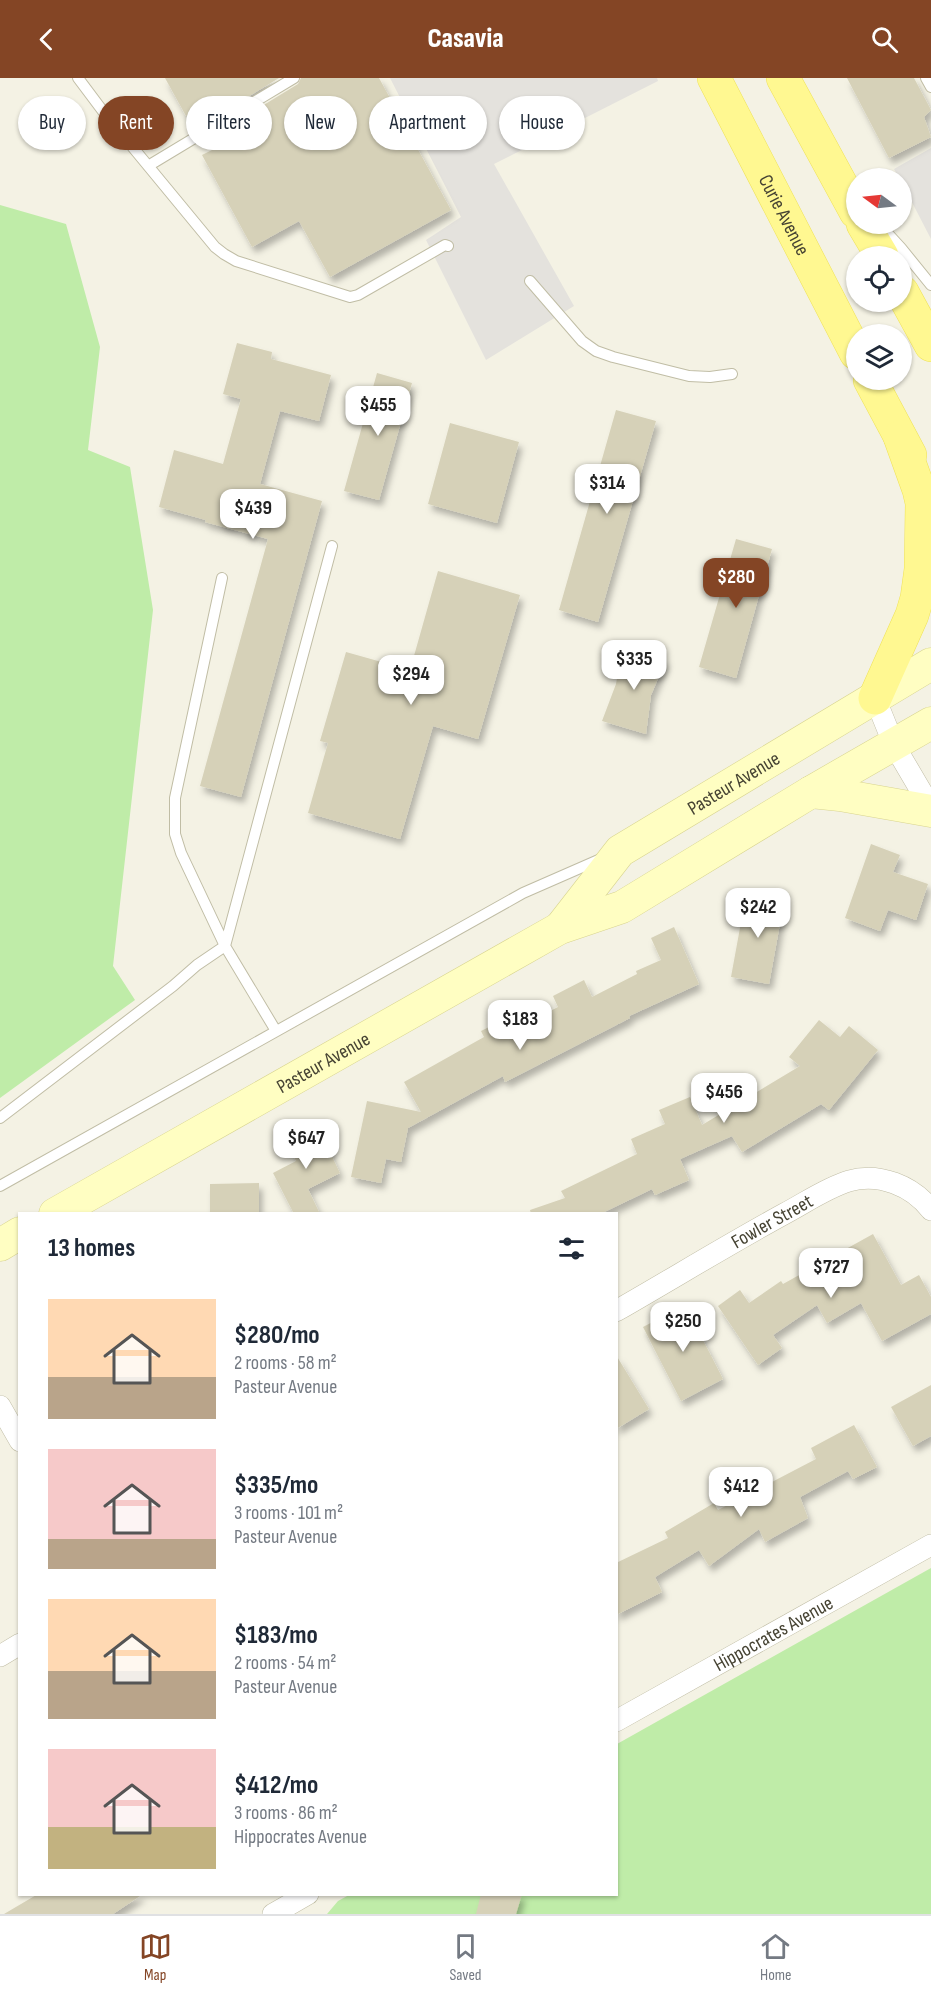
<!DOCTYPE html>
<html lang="en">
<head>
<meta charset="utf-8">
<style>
  body { margin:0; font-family:"Sofia Sans Condensed",sans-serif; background:#f2f2f3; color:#1f2937; height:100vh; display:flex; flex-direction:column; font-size:22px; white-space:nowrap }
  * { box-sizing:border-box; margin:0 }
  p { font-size:20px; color:#747a83 }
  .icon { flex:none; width:33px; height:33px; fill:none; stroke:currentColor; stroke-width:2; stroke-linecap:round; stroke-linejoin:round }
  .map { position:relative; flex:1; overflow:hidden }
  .drawer { position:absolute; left:18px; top:1134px; width:600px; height:684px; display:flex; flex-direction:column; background:#fff; border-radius:0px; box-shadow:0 2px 4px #0004 }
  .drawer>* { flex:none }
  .banner { position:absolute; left:18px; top:18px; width:600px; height:54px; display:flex; gap:12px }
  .needle { width:39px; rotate:285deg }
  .buttons { position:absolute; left:846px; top:90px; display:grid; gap:12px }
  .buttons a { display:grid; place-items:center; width:66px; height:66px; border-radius:50%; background:#fff; box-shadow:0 2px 4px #0004; font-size:30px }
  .price { position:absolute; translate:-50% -51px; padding:0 14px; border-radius:12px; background:#fff; color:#222; font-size:20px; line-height:39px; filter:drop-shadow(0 2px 3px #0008) }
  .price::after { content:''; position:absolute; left:50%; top:36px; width:18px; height:14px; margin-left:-9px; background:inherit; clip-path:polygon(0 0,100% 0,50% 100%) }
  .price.on { background:#844525; color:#fff }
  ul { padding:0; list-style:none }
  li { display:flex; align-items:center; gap:18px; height:150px; padding:0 30px }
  li span { display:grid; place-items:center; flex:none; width:168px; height:120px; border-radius:0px; color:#555 }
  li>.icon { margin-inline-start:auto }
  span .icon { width:72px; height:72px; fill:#fffc; stroke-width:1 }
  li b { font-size:26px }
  h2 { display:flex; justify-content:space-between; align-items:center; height:72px; padding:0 30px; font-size:26px }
  .chip { padding:0 21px; border-radius:27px; background:#fff; box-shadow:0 2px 4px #0004; font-size:21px; line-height:54px }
  .chip.on { background:#844525; color:#fff }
  header { display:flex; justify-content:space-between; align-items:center; height:78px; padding:0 30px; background:#844525; color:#fff; font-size:27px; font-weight:800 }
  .dock { display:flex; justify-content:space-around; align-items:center; height:84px; border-top:2px solid #e0e1e3; background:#fff; font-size:16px; color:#747a83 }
  .dock a { display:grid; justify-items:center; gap:3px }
  .dock .on { color:#844525 }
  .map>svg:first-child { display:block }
</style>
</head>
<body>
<header><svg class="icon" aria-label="back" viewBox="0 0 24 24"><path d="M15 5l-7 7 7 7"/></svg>Casavia<svg class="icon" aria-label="search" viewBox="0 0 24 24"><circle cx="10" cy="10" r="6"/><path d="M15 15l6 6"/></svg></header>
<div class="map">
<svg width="931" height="1836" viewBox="0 0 931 1836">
  <defs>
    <filter id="shadow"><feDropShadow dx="3.5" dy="6" stdDeviation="3" flood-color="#0004"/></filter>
  </defs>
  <rect width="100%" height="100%" fill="#f4f2e4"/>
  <!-- green -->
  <path fill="#bfeca8" d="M0,127l66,19 34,123 -12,103 42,17 23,143 -40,356 22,34 -135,98z
    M931,1490v346h-604l11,-13 11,-6 267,-1 1,-150z"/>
  <!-- parking -->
  <path fill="#e4e2dd" d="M390,0h267l1,3 -164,83 80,142 -88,54 -60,-120 35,-23z
    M931,70v91l-29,-56v-5h-3l-5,-9z"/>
  <!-- building -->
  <path fill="#d6d1b8" filter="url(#shadow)" d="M165,0h114l-73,44 -7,-14 -13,8z
    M301,0h78l72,132 -121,67 -31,-56 -47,26 -50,-92 16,-8 -5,-11 85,-52z
    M847,0h67l17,32 -7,7 7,20 -42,21z
    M237,265l35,9 -1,7 60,16 -12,46 -39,-10 -20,73 62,17 -81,296 -41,-11 68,-247 -63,-17 1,-2 -47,-13 15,-57 49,14 18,-65 -18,-5z
    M377,295l35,10 -33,117 -35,-9z
    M616,332l40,11 -58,201 -39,-12z
    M450,345l69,19 -22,81 -69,-19z
    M736,461l36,10 -36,129 -37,-11z
    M438,493l82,24 -42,144 -45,-13 -33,113 -92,-26 20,-70 -8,-2 26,-89 64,18z
    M622,570l44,12 -15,35 -5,39 -44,-13 14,-37z
    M871,766l29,11 -7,17 35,12 -12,36 -28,-10 -8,21 -35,-13z
    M746,817l38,7 -15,82 -38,-7z
    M674,849l25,57 -70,32 1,2 -125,64 -2,-6 -95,52 -7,34 -15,-3 -5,24 -30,-6 16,-76 54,11 -17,-30 80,-45 -3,-6 30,-15 6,12 41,-21 -5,-11 31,-16 8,17 45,-23 -1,-3 25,-11 -10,-22z
    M819,942l21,17 9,-11 29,24 -49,60 -8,-6 -79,48 -10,-16 -52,23 9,21 -34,15 -3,-6 -52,25h-69l-1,-4 35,-12 -4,-7 76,-37 -6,-15 34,-15 -6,-14 31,-13 12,28 98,-59 -11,-9z
    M316,1046l24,49 -32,16 12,25h-26l-21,-41 23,-12 -10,-22z
    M259,1105v31h-49v-30z
    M873,1156l28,51 18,-10 12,22v17l-49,27 -21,-38 -34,20 -10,-18 -44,30 9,13 -24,17 -40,-59 22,-16 9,13 32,-22 2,3z
    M685,1227l38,74 -42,22 -38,-74z
    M616,1277l33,54 -33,20z
    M931,1307v51l-18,10 -22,-39z
    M854,1347l23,42 -24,12 -5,-8 -48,26 8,21 -43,24 -6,-13 -50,37 -10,-16 -44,27 7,15 -46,23v-52l52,-25 -3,-6 49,-29 4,7 98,-51 -5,-11z
    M38,1816h105l-30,20h-109z
    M481,1816h41l-6,20h-40z"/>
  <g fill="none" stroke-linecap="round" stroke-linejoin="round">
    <defs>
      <path id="lane" d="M78,0l24,32 113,137 9,7 12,7 114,36 8,-2 87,-50 3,1
        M926,0l5,9
        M148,88l146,-88
        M879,146l22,24 30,37
        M530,203l52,60 14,10 17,6 76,19 21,1 22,-3
        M222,500l-47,220v36l6,19 44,93 107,-400
        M0,1040l173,-132 24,-21 28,-19 51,85
        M0,1108l523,-293 80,-35"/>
      <g id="street">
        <path d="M875,620l19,47 37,63"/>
        <path id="s1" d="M616,1233c56,-32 111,-66 168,-97 21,-11 42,-26 65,-33 30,-9 64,5 82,29"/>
        <path d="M0,1328l20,35"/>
        <path d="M0,1578l20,-12"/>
        <path id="s2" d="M616,1643l315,-176"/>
        <path d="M273,1836l35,-20"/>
      </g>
      <g id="secondary">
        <path d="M811,714l29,3 91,16"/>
        <path id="s3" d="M560,850l60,-77 311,-187"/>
        <path id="s4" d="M55,1136l505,-286 62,-21 189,-115 120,-69"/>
        <path d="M0,1167l20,-12"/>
      </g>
      <g id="primary">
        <path id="s5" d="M714,0l142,275"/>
        <path d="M783,0l73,134"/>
        <path d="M863,146l19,32"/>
        <path d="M902,214l29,53"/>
        <path d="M870,302l40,75"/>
        <path d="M875,620l37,-83 5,-17 4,-29 1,-66 -3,-13 -19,-53"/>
      </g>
    </defs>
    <!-- lane casing -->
    <use href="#lane" stroke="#c0bda5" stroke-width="12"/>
    <!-- street casing -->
    <use href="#street" stroke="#c0bda5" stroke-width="22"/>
    <!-- secondary casing -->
    <use href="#secondary" stroke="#d8d48f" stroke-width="33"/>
    <!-- primary casing -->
    <use href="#primary" stroke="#efe257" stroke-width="34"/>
    <!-- lane -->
    <use href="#lane" stroke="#fff" stroke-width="10"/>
    <!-- street -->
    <use href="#street" stroke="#fff" stroke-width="21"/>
    <!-- secondary -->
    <use href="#secondary" stroke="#fffec2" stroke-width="32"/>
    <!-- primary -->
    <use href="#primary" stroke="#fff891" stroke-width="33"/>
  </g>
  <g text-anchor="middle" stroke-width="4.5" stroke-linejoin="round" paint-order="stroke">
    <!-- street labels -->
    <g font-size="20" fill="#464333" stroke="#fff">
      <text dy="7" stroke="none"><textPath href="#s5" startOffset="154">Curie Avenue</textPath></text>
      <text dy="7" stroke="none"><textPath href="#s3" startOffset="230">Pasteur Avenue</textPath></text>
      <text dy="7" stroke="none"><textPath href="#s4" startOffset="308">Pasteur Avenue</textPath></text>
      <text dy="7" stroke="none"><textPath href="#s1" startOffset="180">Fowler Street</textPath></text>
      <text dy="7" stroke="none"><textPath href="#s2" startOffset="180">Hippocrates Avenue</textPath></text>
    </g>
  </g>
</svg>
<div class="buttons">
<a><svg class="needle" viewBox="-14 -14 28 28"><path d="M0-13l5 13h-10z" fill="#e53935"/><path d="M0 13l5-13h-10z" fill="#747a83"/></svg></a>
<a><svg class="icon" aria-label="locate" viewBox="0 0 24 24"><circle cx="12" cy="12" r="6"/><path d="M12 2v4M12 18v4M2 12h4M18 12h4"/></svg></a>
<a><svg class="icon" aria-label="layers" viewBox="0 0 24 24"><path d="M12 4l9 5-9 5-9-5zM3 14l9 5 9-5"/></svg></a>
</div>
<b class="price" style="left:378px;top:359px">$455</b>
<b class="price" style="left:607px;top:437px">$314</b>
<b class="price" style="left:253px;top:462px">$439</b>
<b class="price on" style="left:736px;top:531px">$280</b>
<b class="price" style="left:634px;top:613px">$335</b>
<b class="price" style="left:411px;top:628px">$294</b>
<b class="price" style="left:758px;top:861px">$242</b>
<b class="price" style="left:520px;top:973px">$183</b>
<b class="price" style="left:724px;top:1046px">$456</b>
<b class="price" style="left:306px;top:1092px">$647</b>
<b class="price" style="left:831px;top:1221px">$727</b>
<b class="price" style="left:683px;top:1275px">$250</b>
<b class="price" style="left:741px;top:1440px">$412</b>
<div class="banner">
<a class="chip">Buy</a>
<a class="chip on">Rent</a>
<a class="chip">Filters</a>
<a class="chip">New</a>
<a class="chip">Apartment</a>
<a class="chip">House</a>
</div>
<section class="drawer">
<h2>13 homes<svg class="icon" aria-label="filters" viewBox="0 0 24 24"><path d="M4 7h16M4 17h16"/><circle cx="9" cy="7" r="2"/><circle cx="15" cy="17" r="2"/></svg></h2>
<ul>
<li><span style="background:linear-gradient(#ffd9b3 65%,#b9a48a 0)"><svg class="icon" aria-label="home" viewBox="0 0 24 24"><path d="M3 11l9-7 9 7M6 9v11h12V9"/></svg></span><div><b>$280/mo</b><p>2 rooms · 58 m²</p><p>Pasteur Avenue</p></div></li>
<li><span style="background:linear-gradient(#f6c9c9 75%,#b9a48a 0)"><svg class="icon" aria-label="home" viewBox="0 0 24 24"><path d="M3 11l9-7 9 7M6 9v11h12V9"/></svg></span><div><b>$335/mo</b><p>3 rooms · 101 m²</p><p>Pasteur Avenue</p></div></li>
<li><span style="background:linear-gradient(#ffd9b3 60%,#b9a48a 0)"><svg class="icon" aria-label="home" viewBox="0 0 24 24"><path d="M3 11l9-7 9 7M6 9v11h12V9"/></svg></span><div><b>$183/mo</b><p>2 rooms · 54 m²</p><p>Pasteur Avenue</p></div></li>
<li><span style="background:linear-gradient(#f6c9c9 65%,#c2b280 0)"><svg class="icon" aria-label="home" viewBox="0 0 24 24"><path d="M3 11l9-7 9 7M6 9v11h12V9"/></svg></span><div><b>$412/mo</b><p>3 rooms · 86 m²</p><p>Hippocrates Avenue</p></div></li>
</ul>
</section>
</div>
<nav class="dock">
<a class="on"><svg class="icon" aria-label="map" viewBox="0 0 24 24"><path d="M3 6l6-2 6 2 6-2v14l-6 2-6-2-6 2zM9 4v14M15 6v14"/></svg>Map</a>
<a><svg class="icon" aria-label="saved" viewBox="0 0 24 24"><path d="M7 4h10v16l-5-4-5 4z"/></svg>Saved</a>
<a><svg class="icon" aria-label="home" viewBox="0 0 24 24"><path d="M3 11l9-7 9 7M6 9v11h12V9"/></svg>Home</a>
</nav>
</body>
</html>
